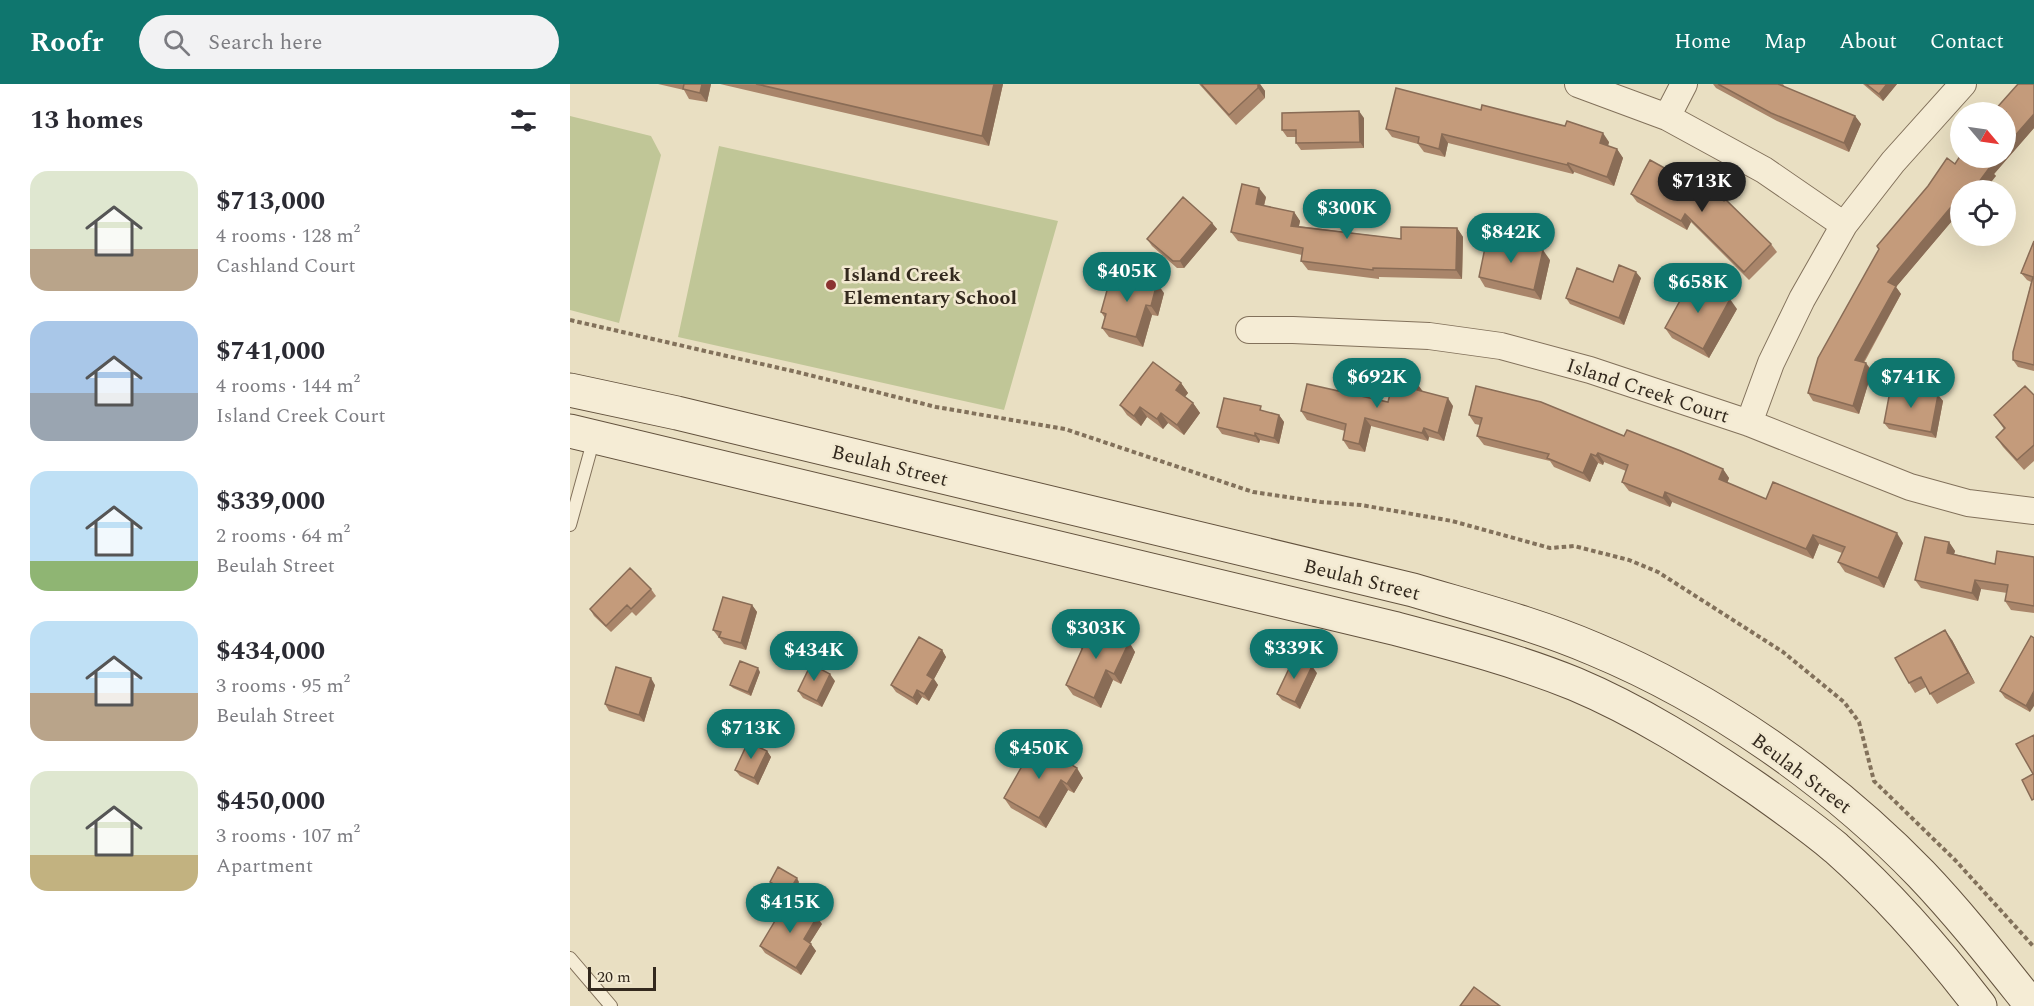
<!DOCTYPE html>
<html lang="en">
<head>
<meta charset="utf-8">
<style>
  body { margin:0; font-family:Spectral,serif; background:#f2f2f3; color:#2b2b33; height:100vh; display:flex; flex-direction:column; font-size:22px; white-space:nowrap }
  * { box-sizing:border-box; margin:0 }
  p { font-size:20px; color:#7c7c81 }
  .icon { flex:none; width:33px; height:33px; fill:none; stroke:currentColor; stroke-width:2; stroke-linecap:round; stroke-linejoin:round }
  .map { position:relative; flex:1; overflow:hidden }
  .panel { display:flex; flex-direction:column; background:#fff; width:570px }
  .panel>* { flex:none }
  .needle { width:39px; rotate:119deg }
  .tools { position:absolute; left:1380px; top:18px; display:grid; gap:12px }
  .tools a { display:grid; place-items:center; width:66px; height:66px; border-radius:50%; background:#fff; box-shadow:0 6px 24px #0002; font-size:30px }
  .scale { position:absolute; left:18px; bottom:15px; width:68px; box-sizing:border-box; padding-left:6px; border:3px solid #33291e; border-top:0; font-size:16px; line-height:21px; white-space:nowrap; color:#33291e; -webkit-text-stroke:4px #f2e9d1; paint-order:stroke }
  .price { position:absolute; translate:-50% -51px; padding:0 14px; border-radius:21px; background:#0f766e; color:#fff; font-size:20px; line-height:39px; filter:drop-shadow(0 2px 3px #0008) }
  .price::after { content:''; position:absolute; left:50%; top:36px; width:18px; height:14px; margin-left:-9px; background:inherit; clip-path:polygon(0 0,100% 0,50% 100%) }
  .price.on { background:#222; color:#fff }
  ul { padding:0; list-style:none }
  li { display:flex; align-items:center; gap:18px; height:150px; padding:0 30px }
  li span { display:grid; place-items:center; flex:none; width:168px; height:120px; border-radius:18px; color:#555 }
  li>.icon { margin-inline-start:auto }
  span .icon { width:72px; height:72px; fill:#fffc; stroke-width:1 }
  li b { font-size:26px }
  h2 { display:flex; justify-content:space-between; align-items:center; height:72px; padding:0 30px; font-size:26px }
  header { display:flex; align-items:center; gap:36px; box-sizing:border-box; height:84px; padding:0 30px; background:#0f766e; color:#fff }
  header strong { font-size:28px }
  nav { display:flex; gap:33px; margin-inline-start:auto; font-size:21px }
  .search { width:420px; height:54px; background:#f2f2f3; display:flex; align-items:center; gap:15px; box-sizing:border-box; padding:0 21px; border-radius:33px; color:#7c7c81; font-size:22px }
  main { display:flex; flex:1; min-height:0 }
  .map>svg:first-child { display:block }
</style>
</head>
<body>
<header>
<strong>Roofr</strong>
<div class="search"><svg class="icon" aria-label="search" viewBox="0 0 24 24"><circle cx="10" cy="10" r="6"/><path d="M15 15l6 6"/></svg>Search here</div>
<nav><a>Home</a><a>Map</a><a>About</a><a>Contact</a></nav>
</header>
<main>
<section class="panel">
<h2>13 homes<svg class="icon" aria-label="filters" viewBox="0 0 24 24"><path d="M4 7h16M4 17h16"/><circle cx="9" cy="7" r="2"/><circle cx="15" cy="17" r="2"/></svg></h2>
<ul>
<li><span style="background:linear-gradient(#dfe7d0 65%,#b9a48a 0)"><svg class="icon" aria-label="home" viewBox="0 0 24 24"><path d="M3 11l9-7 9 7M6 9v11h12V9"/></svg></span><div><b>$713,000</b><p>4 rooms · 128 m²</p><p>Cashland Court</p></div></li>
<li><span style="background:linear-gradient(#a9c7e8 60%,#9aa5b1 0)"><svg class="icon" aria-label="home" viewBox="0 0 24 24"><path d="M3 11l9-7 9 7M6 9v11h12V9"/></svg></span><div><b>$741,000</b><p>4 rooms · 144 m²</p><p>Island Creek Court</p></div></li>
<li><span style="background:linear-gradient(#bfe0f5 75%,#8fb573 0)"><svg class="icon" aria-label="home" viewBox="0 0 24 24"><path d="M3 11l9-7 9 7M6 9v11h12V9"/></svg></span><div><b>$339,000</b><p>2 rooms · 64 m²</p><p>Beulah Street</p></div></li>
<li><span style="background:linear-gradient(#bfe0f5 60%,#b9a48a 0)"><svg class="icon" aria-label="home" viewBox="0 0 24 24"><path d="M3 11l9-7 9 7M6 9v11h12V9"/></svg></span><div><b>$434,000</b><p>3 rooms · 95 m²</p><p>Beulah Street</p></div></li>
<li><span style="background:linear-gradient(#dfe7d0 70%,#c2b280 0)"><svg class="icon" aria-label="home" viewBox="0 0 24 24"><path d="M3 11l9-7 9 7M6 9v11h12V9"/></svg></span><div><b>$450,000</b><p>3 rooms · 107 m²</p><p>Apartment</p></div></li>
</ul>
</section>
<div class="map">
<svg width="1464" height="922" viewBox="0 0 1464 922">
  <rect width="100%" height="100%" fill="#e9dfc2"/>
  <!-- green -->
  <path fill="#c0c697" d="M0,32l81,20 10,19 -42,168 -49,-13z
    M149,62l339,75 -54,189 -326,-73z"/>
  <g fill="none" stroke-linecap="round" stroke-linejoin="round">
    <defs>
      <path id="service" d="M0,441l24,-87
        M0,874l41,48"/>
      <path id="minor" d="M1008,0l89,33 97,53 80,55
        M1097,33l17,-33
        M679,246h44l136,6 72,10 89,24 159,53 161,64 58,16 66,8
        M1179,339l22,-60 31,-64 42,-74 49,-63 70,-78"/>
      <path id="secondary" d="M0,306l107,23 736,177c60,18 123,34 181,59 120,50 237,132 327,225 40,42 75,87 111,132
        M0,347l823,197c61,16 123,32 182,56 64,27 124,65 181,104 27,19 55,39 80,60 53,47 101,102 144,158"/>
    </defs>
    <!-- service casing -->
    <use href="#service" stroke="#82715b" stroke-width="14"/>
    <!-- minor casing -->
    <use href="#minor" stroke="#82715b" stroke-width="28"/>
    <!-- secondary casing -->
    <use href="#secondary" stroke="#63523e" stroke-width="35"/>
    <!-- path -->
    <path stroke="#82715b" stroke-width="4" stroke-dasharray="4.5 3" stroke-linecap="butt" d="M0,236l231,53 135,34 129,22 188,63 68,10 40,3 91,16 98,27 24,-2 55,14 29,12 125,80 61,50 15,20 15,59 82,80 78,86"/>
    <!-- service -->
    <use href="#service" stroke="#f5ecd5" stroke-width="12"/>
    <!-- minor -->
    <use href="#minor" stroke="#f5ecd5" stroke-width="26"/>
    <!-- secondary -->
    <use href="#secondary" stroke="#f5ecd5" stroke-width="33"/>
  </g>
  <!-- wall -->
  <path fill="#a9856a" d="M88,0h53l-4,18 -18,-3 -5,-9z
    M150,0h283l-14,62z
    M629,0h61l5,7v7l-29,27z
    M1143,0h70l2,3 70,29 6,8 -12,28 -72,-31 -61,-33z
    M1293,0h34l-14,17z
    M1464,0v44l-40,46 2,2 -36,14v28l-3,-3 -61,72 5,7 -37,69 8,8 -13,43 -46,-13 -5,-8 71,-144 -2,-3 78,-82z
    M911,26l128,32 -1,4 9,3 6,9 -9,28 -40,-14 -1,2 -125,-31 -3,14 -21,-5 -6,-8 -26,-7 -6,-8z
    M794,34v30l-63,2 -5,-7v-6h-9l-5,-7z
    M1061,110l140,50 6,8 -28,28 -58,-58 -4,8 -50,-28z
    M696,113l-2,9 30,6 6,9 -1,5 102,13 56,-11 6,9 -1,42 -83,-2v2l-71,-9 -7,-9 1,-6 -64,-14 -7,-9z
    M642,139l5,6 -33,39h-7l-25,-22 -5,-7z
    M1464,157v130l-16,-4 -5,-7 18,-78 -4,-2 -6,-7z
    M980,176l-9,40 -56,-13 -6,-10z
    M1071,194l-17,47 -54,-21 -4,-6 47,-16z
    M594,209l-6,23 -6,-1 -9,32 -34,-10 -7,-9 3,-10 -4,-6z
    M1167,225l-28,49 -37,-20 -7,-10z
    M611,299l7,10 -3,4 8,6 7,10 -16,22 -16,-12 -5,6 -16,-12 -6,9 -14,-11 -7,-10z
    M848,301l5,7 30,14 -9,35 -15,-4 -1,4 -57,-15 -6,26 -16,-3 -6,-9 2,-9 -38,-11 -6,-9 87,-9z
    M1368,311l5,6 -7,37 -47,-9 -5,-6z
    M1464,311v66l-10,9 -21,-23 -7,-10 8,-8 -10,-14z
    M695,328l14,3 5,7 -5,22 -19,-4 -1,3 -37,-9 -5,-7z
    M899,331l155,21 99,33 6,9 -2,5 39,16 137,44 -19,45 -39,-16 -7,-10 4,-9 -23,-9 -6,15 -141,-57 -2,5 -41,-16 -7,-9 4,-11 -22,-9 -1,3 -5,-2 -8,19 -36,-15 -4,-6 -66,-16 -7,-9 3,-11 -5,-1z
    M1379,458l6,9 -1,3 41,10 39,-7v56l-23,-3 -6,-9 2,-8 -26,-4 -3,12 -57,-13 -6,-8z
    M81,505l5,7 -20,20 -4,-4 -21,20 -17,-16 -4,-7z
    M182,521l5,7 -11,38 -22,-6 -11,-14z
    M1461,552l-1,76 -25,-14 -5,-7z
    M1382,556l23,43 -38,21 -11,-17 -11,6 -6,-10z
    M559,558l6,10 -14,32 -8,-4 -12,28 -28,-13 -7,-10 16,-35 -3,-4z
    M372,566l4,7 -12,22 4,6 -9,16 -7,-4 -5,8 -21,-13 -5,-7z
    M190,588l-9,24 -18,-8 -3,-3z
    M747,589l-17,36 -18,-9 -5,-6z
    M265,597l-13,26 -19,-9 -5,-7z
    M85,601l-11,37 -35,-11 -4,-7z
    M465,659l48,35 -9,15 -6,-3 -22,38 -35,-20 -7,-10z
    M197,667l4,6 -13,28 -18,-9 -5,-6z
    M200,798h29l-9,14 -18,-11z
    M252,840l-12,19 6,8 -15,24 -36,-22 -5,-7z"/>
  <!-- shaded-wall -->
  <path fill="#896c56" d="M132,0h9l-4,18 -7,-9z
    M424,0h9l-14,62 -7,-10z
    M688,0h2l5,7v7l-7,-10z
    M1317,0h10l-14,17 -4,-7z
    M789,27l5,7v30l-4,-6z
    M1464,30v14l-40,46 2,2 -11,14h-12l15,-24 8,-8h10v-12z
    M1285,32l6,8 -12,28 -5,-9z
    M1033,49l6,9 -3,10 -6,-9z
    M872,50l6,9 -3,14 -6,-8z
    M1047,65l6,9 -9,28 -7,-9z
    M998,79l6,9 -1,2 -6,-9z
    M689,104l7,9 -4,16 -6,-9z
    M1381,123l6,8 -61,72 5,7 -41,74 -5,-8 33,-78z
    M724,128l6,9 -3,13 -6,-8z
    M1115,130l6,8 -4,8 -6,-9z
    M642,139l5,6 -33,39 -4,-7z
    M887,144l6,9 -1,42 -6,-9z
    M973,166l7,10 -9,40 -7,-10z
    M1066,188l5,6 -17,47 -5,-7z
    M587,199l7,10 -6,23 -7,-10z
    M1160,215l7,10 -28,49 -6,-9z
    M576,221l6,10 -9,32 -7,-10z
    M1296,279l6,8 -13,43 -6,-8z
    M611,299l7,10 -6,7 -6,-10z
    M848,301l6,8 -7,-3z
    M1368,311l5,6 -7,37 -5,-6z
    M878,314l5,8 -9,35 -6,-8z
    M623,319l7,10 -16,22 -7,-10z
    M570,323l7,10 -6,9 -7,-10z
    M591,329l7,10 -5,6 -6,-10z
    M709,331l5,7 -5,22 -5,-6z
    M795,334l6,8 -6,26 -6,-8z
    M854,344l5,9 -1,4 -6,-8z
    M685,349l5,7 -1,3 -4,-7z
    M1028,369l6,9 -1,3 -7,-9z
    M1021,370l7,9 -8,19 -7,-9z
    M1153,385l6,9 -4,11 -6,-10z
    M1095,408l7,10 -2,5 -7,-9z
    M1327,449l6,10 -19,45 -6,-10z
    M1243,451l6,9 -6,15 -7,-10z
    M1379,458l6,9 -3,10 -5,-8z
    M1405,496l6,9 -3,12 -6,-8z
    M182,521l5,7 -11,38 -5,-7z
    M1375,546l7,10 23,43 -7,-10z
    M559,558l6,10 -14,32 -7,-10z
    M372,566l4,7 -12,22 4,6 -9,16 -5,-7 3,-19z
    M742,582l5,7 -17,36 -5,-7z
    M188,584l2,4 -9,24 -3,-4z
    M536,586l7,10 -12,28 -7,-10z
    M260,590l5,7 -13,26 -5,-6z
    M81,594l4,7 -11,37 -5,-7z
    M347,606l5,7 -5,8 -4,-7z
    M1464,607v15l-4,6 -4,-6z
    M197,667l4,6 -13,28 -4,-7z
    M507,684l6,10 -9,15 -7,-9z
    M491,696l7,10 -22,38 -7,-10z
    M227,794l2,4 -9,14 -2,-3z
    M247,833l5,7 -14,22 -4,-7z
    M241,860l5,7 -15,24 -5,-7z"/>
  <!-- building -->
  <path fill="#c49b7b" stroke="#896c56" stroke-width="1.5" d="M114,0h18l-2,9 -17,-4z
    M186,0h238l-12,52z
    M631,0h57v4l-29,27z
    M1148,0h60l77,32 -11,27 -73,-30z
    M1296,0h21l-8,10z
    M1448,0h16v30l-28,32v-34h-13z
    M826,4l85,22 1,-5 83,21 2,-5 36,12 -3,10 17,6 -10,28 -39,-14 -1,2 -125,-31 -3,15 -21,-6 1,-6 -33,-8z
    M789,27l1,31 -64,1v-13h-14v-17z
    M1390,72v2h36l-8,8 2,1 -17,23h-13v19l-2,3 -7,-5 -63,75 8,4 -41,74 11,3 -13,43 -45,-13 10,-35 61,-109 -2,-3 51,-60 19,-28 8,6z
    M1080,76l74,41 2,-1 45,44 -27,28 -59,-58 -4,7 -50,-27z
    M672,100l17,4 -3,16 38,8 -3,14 110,13v-12l56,1 -1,42 -83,-2v2l-72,-9 2,-13 -72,-16z
    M613,113l29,26 -32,38h-7l-26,-22z
    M917,154l56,12 -9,40 -55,-13z
    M1464,157v124l-21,-5v-8l20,-75 -12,-4z
    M1049,181l17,7 -17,46 -53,-20 11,-30 36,14z
    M546,187l41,12 -6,23 -5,-1 -10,32 -34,-9 4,-14 -5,-2 10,-36 3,1z
    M1122,195l38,20 -27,50 -38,-21z
    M583,278l28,21 -5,7 17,13 -16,22 -16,-12 -4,6 -17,-12 -6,9 -14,-11z
    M824,294l24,7 -1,5 31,8 -10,35 -14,-5 -2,5 -57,-15 -6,26 -16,-4 3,-16 -45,-13 6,-27 81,18z
    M906,302l65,16 83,34 3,-6 54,21 42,18 -4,10 47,20 7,-17 124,51 -19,45 -40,-16 7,-15 -32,-12 -7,14 -141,-57 -2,6 -41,-16 6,-17 -30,-12 -2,3 -5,-2 -8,19 -36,-15 2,-4 -72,-18 5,-18 -13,-3z
    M1321,302l47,9 -7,37 -47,-9z
    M1455,302l9,9v50l-17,15 -21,-23 9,-9 -11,-13z
    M654,314l37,8 -1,4 19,5 -5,23 -19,-5v3l-38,-9z
    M1355,453l24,5 -2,11 48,11 2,-13 37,6v49l-29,-5 3,-16 -33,-5 -3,13 -57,-13z
    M60,484l21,21 -20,20 -4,-4 -21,21 -16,-17z
    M153,513l29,8 -11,38 -22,-6 2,-5 -8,-2z
    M518,542l4,1 1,-1 36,16 -15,32 -8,-4 -12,28 -28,-13 17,-38 -4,-1z
    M1375,546l23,43 -38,21 -9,-17 -12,6 -14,-25z
    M1461,552l3,2v53l-8,15 -26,-15z
    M349,553l23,13 -15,25 6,4 -9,15 -7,-4 -4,8 -22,-13z
    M724,574l18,8 -17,36 -18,-8z
    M170,577l18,7 -10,24 -18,-7z
    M241,580l19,10 -13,27 -19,-10z
    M46,583l35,11 -12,37 -34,-11z
    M1464,651v64l-2,1 -10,-20 11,-6 -17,-30z
    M178,658l19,9 -13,27 -19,-8z
    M465,659l42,25 -10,16 -6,-4 -22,38 -35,-20z
    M208,783l19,11 -9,15 -18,-11z
    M218,815l29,18 -13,22 7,5 -15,24 -36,-22z
    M904,903l26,19h-40z"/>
  <!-- markers -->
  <circle fill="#8b3230" stroke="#f2e9d1" stroke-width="2" cx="261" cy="201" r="6"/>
  <g text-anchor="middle" stroke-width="5" stroke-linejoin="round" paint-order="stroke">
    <!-- poi labels -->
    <g font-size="20" font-weight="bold" fill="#33291e" stroke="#f2e9d1" text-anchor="start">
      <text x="273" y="197">Island Creek<tspan x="273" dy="23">Elementary School</tspan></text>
    </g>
    <!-- street labels -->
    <g font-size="20" fill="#33291e" stroke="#f2e9d1">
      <text transform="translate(1078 306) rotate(18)" y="7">Island Creek Court</text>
      <text transform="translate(320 381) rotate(14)" y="7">Beulah Street</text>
      <text transform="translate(792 495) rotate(14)" y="7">Beulah Street</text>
      <text transform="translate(1232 689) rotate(37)" y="7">Beulah Street</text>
    </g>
  </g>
</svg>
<div class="tools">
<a><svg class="needle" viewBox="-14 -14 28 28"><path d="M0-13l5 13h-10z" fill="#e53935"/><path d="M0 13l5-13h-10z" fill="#7c7c81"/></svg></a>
<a><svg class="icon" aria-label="locate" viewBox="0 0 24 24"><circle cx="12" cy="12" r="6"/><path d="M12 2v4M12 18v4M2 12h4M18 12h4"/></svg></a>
</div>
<div class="scale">20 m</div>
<b class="price on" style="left:1132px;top:129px">$713K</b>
<b class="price" style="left:777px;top:156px">$300K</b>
<b class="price" style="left:941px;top:180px">$842K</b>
<b class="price" style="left:557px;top:219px">$405K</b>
<b class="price" style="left:1128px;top:230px">$658K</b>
<b class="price" style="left:807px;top:325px">$692K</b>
<b class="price" style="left:1341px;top:325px">$741K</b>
<b class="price" style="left:526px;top:576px">$303K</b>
<b class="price" style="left:724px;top:596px">$339K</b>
<b class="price" style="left:244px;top:598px">$434K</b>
<b class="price" style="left:181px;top:676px">$713K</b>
<b class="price" style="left:469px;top:696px">$450K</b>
<b class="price" style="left:220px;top:850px">$415K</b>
</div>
</main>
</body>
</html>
